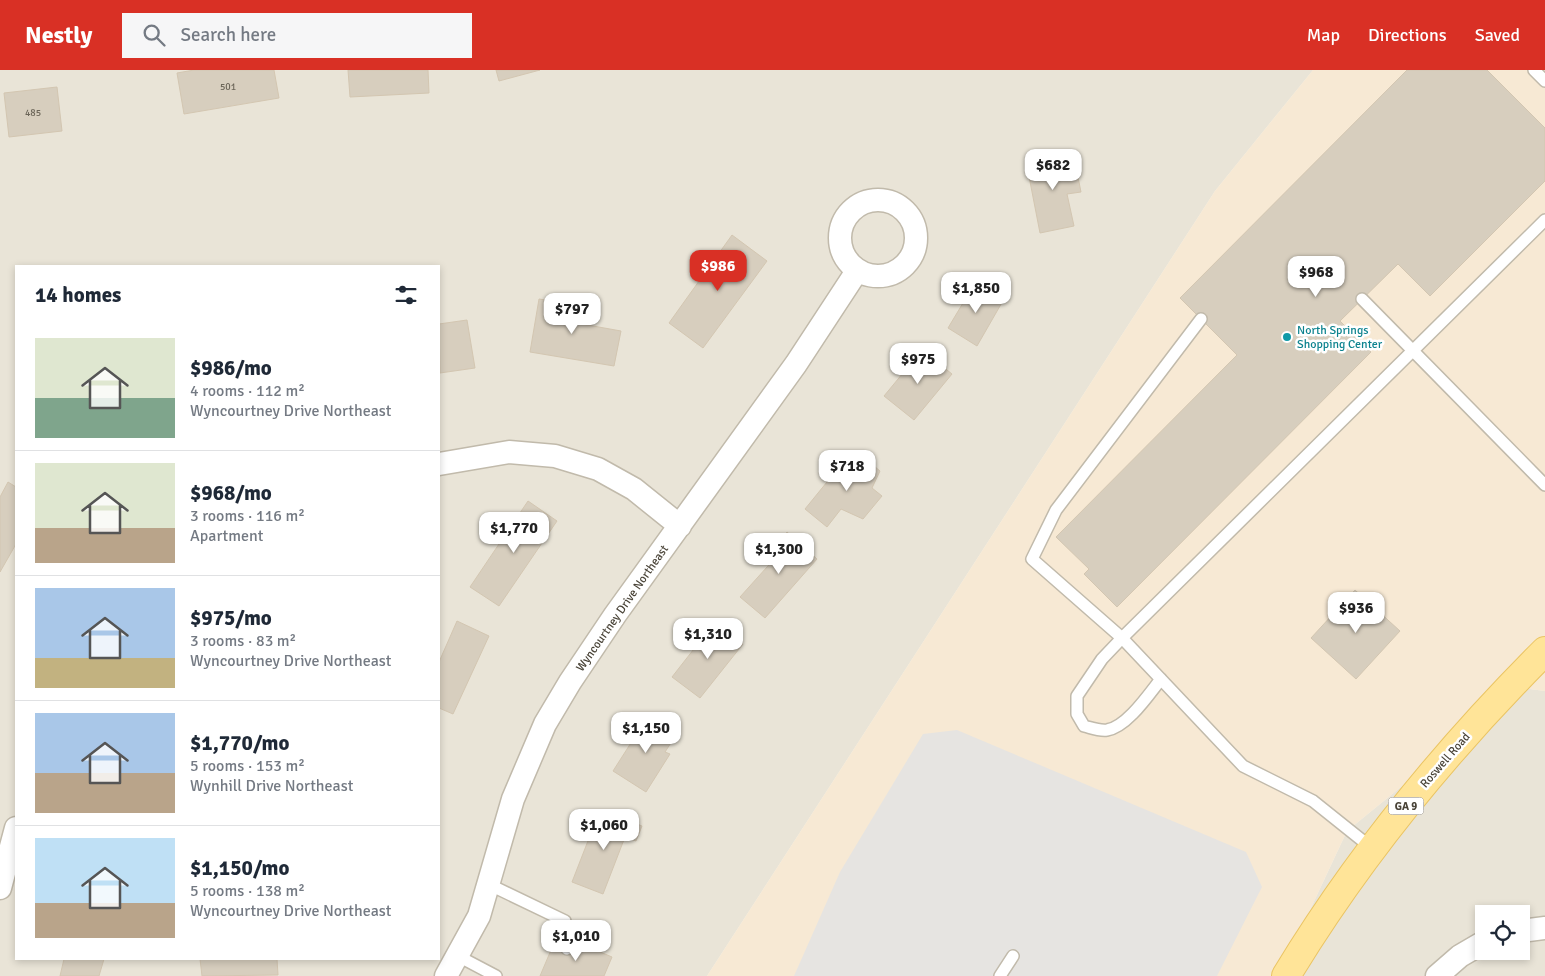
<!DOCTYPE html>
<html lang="en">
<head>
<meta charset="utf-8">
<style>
  body { margin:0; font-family:Signika,sans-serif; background:#f6f6f7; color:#1f2937; height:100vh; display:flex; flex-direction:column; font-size:19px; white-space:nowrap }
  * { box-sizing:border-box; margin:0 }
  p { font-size:16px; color:#747a83 }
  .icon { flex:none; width:28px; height:28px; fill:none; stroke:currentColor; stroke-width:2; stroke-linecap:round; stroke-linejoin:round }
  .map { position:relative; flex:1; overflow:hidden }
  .drawer { position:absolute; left:15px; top:195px; width:425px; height:695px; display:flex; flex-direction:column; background:#fff; border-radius:0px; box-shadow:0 2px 8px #0003 }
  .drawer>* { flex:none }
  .buttons { position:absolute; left:1475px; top:835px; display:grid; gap:10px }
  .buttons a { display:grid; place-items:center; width:55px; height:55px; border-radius:0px; background:#fff; box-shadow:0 2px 8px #0003; font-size:25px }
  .price { position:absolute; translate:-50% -42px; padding:0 11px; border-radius:10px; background:#fff; color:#222; font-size:16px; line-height:32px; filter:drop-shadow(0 1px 2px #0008) }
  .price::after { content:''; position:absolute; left:50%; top:30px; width:15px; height:11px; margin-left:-8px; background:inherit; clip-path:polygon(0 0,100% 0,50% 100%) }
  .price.on { background:#d93025; color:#fff }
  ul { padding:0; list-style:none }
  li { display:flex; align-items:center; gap:15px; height:125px; padding:0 20px }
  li+li { border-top:1px solid #e0e1e3 }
  li span { display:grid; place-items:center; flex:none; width:140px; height:100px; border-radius:0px; color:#555 }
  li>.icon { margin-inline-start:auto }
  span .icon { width:60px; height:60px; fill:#fffc; stroke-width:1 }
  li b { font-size:21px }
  h2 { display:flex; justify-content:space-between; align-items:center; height:60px; padding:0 20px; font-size:21px }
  header { display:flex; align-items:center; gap:30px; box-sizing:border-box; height:70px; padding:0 25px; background:#d93025; color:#fff }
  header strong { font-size:24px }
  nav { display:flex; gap:28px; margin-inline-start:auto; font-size:18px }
  .search { width:350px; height:45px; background:#f6f6f7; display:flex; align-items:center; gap:12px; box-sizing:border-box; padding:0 18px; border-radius:0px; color:#747a83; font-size:19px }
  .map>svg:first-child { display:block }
</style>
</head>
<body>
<header>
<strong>Nestly</strong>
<div class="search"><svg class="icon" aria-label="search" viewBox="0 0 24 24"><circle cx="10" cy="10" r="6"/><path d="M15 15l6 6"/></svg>Search here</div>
<nav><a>Map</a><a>Directions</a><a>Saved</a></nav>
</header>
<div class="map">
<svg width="1545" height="906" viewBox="0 0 1545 906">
  <rect width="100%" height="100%" fill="#f5f2e9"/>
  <!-- residential -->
  <path fill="#e9e4d7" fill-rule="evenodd" d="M0,0h1313l-98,121 -508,785h-707zM16,196h423v693h-423z
    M1522,618l23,3v285h-266l68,-145zM1484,844h37v37h-37z"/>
  <!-- commercial -->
  <path fill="#f7e9d4" d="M1313,0h232v621l-23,-3 -175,143 -68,145h-572l508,-785z"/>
  <!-- parking -->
  <path fill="#e6e4e1" d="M957,660l289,122 16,35 -45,89h-423l46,-104 83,-138z"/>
  <!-- building -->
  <path fill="#d7cebe" stroke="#d3c6b1" d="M194,0h80l5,28 -95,16 -7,-41z
    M348,0h80l1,23 -79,4z
    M496,0h44l-41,11z
    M1407,0h80l58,58v53l-115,115 -32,-32 -58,57 31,31 -254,255 -33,-33 5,-5 -33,-32 181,-182 -57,-57z
    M57,17l5,44 -53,6 -5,-44z
    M1067,83l4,20 6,-1 4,20 -14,2 7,32 -34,7 -14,-72z
    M732,165l35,26 -64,87 -34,-25z
    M975,213l29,16 -27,47 -29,-18z
    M539,229l46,7 -3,18 39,7 -7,35 -84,-14z
    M467,250l8,48 -35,5 -1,-49z
    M922,280l30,24 -38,46 -30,-24z
    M857,382l23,19 -8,17 10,8 -19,23 -22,-10 -14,18 -22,-18 35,-43 4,3z
    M8,412l8,5v57l-16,28v-75z
    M528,431l29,20 -58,85 -29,-19z
    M787,462l30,27 -52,59 -25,-21 36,-40 -6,-6z
    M1355,520l45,41 -44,48 -45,-41z
    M457,551l32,15 -36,78 -14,-6v-46z
    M715,552l28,22 -43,54 -28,-21z
    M653,646l25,16 -13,20 5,2 -24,38 -33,-21 23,-36 3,2z
    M600,740l42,16 -6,15 -11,-4 -22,57 -31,-12z
    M554,873l23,10 4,-9 31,13 -8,19h-64z
    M64,889h40l-5,17h-39z
    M200,889h77l1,16 -76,1z"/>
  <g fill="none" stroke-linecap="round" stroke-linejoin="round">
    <defs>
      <path id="lane" d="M1534,0l11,11
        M1362,229l183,186
        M1161,609c-12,15 -34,48 -54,51 -8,1 -15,-2 -23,-4l-7,-12v-18l25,-37 20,-21 -90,-79 24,-49 145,-191
        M1373,779l-60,-48 -70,-35 -121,-128 423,-418
        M488,814l77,37 2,28
        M458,886l38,20
        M1000,906l13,-20"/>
      <path id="street" d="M840 168a38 38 0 1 1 76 0a38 38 0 1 1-76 0Z
        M439,394l70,-12 46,4 43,13 36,20 46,37
        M0,818l16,-60
        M1521,861l24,-3
        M446,906l33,-60 34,-117 32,-75 25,-42 45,-67 181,-251 61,-93
        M1437,906l23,-20 24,-14"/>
      <path id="primary" d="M1286,906c72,-119 161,-227 259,-325"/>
    </defs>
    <!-- lane casing -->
    <use href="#lane" stroke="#c1baab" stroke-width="14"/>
    <!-- street casing -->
    <use href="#street" stroke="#c1baab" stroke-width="25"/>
    <!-- primary casing -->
    <use href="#primary" stroke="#eac463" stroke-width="30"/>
    <!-- lane -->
    <use href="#lane" stroke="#fff" stroke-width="11"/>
    <!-- street -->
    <use href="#street" stroke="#fff" stroke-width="22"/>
    <!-- primary -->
    <use href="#primary" stroke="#ffe498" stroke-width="28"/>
  </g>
  <!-- markers -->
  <circle fill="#0f9aa8" stroke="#fff" stroke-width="2" cx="1287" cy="267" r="5"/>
  <g text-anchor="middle" stroke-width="5" stroke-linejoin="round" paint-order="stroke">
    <!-- number labels -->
    <g font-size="10" fill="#6c6659">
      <text x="228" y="20">501</text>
      <text x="33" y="46">485</text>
    </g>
    <!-- shield labels -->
    <rect fill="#fff" stroke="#807b73" stroke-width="1" x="1388.5" y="727.5" width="35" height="17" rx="4"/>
    <g font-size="11" font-weight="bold" fill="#494337">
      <text x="1406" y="740">GA 9</text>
    </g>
    <!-- culture labels -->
    <g font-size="12" fill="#0d838f" stroke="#fff" text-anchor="start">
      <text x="1297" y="264">North Springs<tspan x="1297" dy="14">Shopping Center</tspan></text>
    </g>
    <!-- street labels -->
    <g font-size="12" fill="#494337" stroke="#fff">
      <text transform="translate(622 538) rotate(-55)" y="4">Wyncourtney Drive Northeast</text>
      <text transform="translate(1445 690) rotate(-49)" y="4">Roswell Road</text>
    </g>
  </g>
</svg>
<div class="buttons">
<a><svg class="icon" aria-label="locate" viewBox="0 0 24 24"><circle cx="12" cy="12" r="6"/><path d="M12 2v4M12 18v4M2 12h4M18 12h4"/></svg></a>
</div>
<b class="price" style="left:1053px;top:121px">$682</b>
<b class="price on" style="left:718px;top:222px">$986</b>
<b class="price" style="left:1316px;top:228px">$968</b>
<b class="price" style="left:976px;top:244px">$1,850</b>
<b class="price" style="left:572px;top:265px">$797</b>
<b class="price" style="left:918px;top:315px">$975</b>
<b class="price" style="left:847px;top:422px">$718</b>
<b class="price" style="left:514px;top:484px">$1,770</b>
<b class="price" style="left:779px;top:505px">$1,300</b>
<b class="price" style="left:1356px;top:564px">$936</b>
<b class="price" style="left:708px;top:590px">$1,310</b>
<b class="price" style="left:646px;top:684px">$1,150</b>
<b class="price" style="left:604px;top:781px">$1,060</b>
<b class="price" style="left:576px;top:892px">$1,010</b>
<section class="drawer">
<h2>14 homes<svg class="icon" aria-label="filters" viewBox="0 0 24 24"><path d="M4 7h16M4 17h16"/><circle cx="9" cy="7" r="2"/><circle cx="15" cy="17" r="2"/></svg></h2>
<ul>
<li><span style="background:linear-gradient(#dfe7d0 60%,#7fa58c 0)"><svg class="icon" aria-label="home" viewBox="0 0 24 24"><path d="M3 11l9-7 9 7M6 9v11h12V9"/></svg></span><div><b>$986/mo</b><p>4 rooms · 112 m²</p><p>Wyncourtney Drive Northeast</p></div></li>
<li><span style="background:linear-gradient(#dfe7d0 65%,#b9a48a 0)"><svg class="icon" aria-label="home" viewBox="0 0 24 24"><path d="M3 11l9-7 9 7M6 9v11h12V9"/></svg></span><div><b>$968/mo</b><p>3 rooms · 116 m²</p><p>Apartment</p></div></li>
<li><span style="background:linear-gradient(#a9c7e8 70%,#c2b280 0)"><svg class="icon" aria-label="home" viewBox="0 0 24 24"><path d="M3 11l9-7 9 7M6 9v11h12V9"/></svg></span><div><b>$975/mo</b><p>3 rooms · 83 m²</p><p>Wyncourtney Drive Northeast</p></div></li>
<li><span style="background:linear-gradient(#a9c7e8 60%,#b9a48a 0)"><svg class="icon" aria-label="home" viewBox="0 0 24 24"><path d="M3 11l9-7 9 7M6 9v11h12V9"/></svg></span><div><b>$1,770/mo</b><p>5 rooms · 153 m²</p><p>Wynhill Drive Northeast</p></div></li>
<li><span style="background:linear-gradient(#bfe0f5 65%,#b9a48a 0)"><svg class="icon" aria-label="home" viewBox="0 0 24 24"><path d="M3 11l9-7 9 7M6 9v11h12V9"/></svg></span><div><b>$1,150/mo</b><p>5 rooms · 138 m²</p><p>Wyncourtney Drive Northeast</p></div></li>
</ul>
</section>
</div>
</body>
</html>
